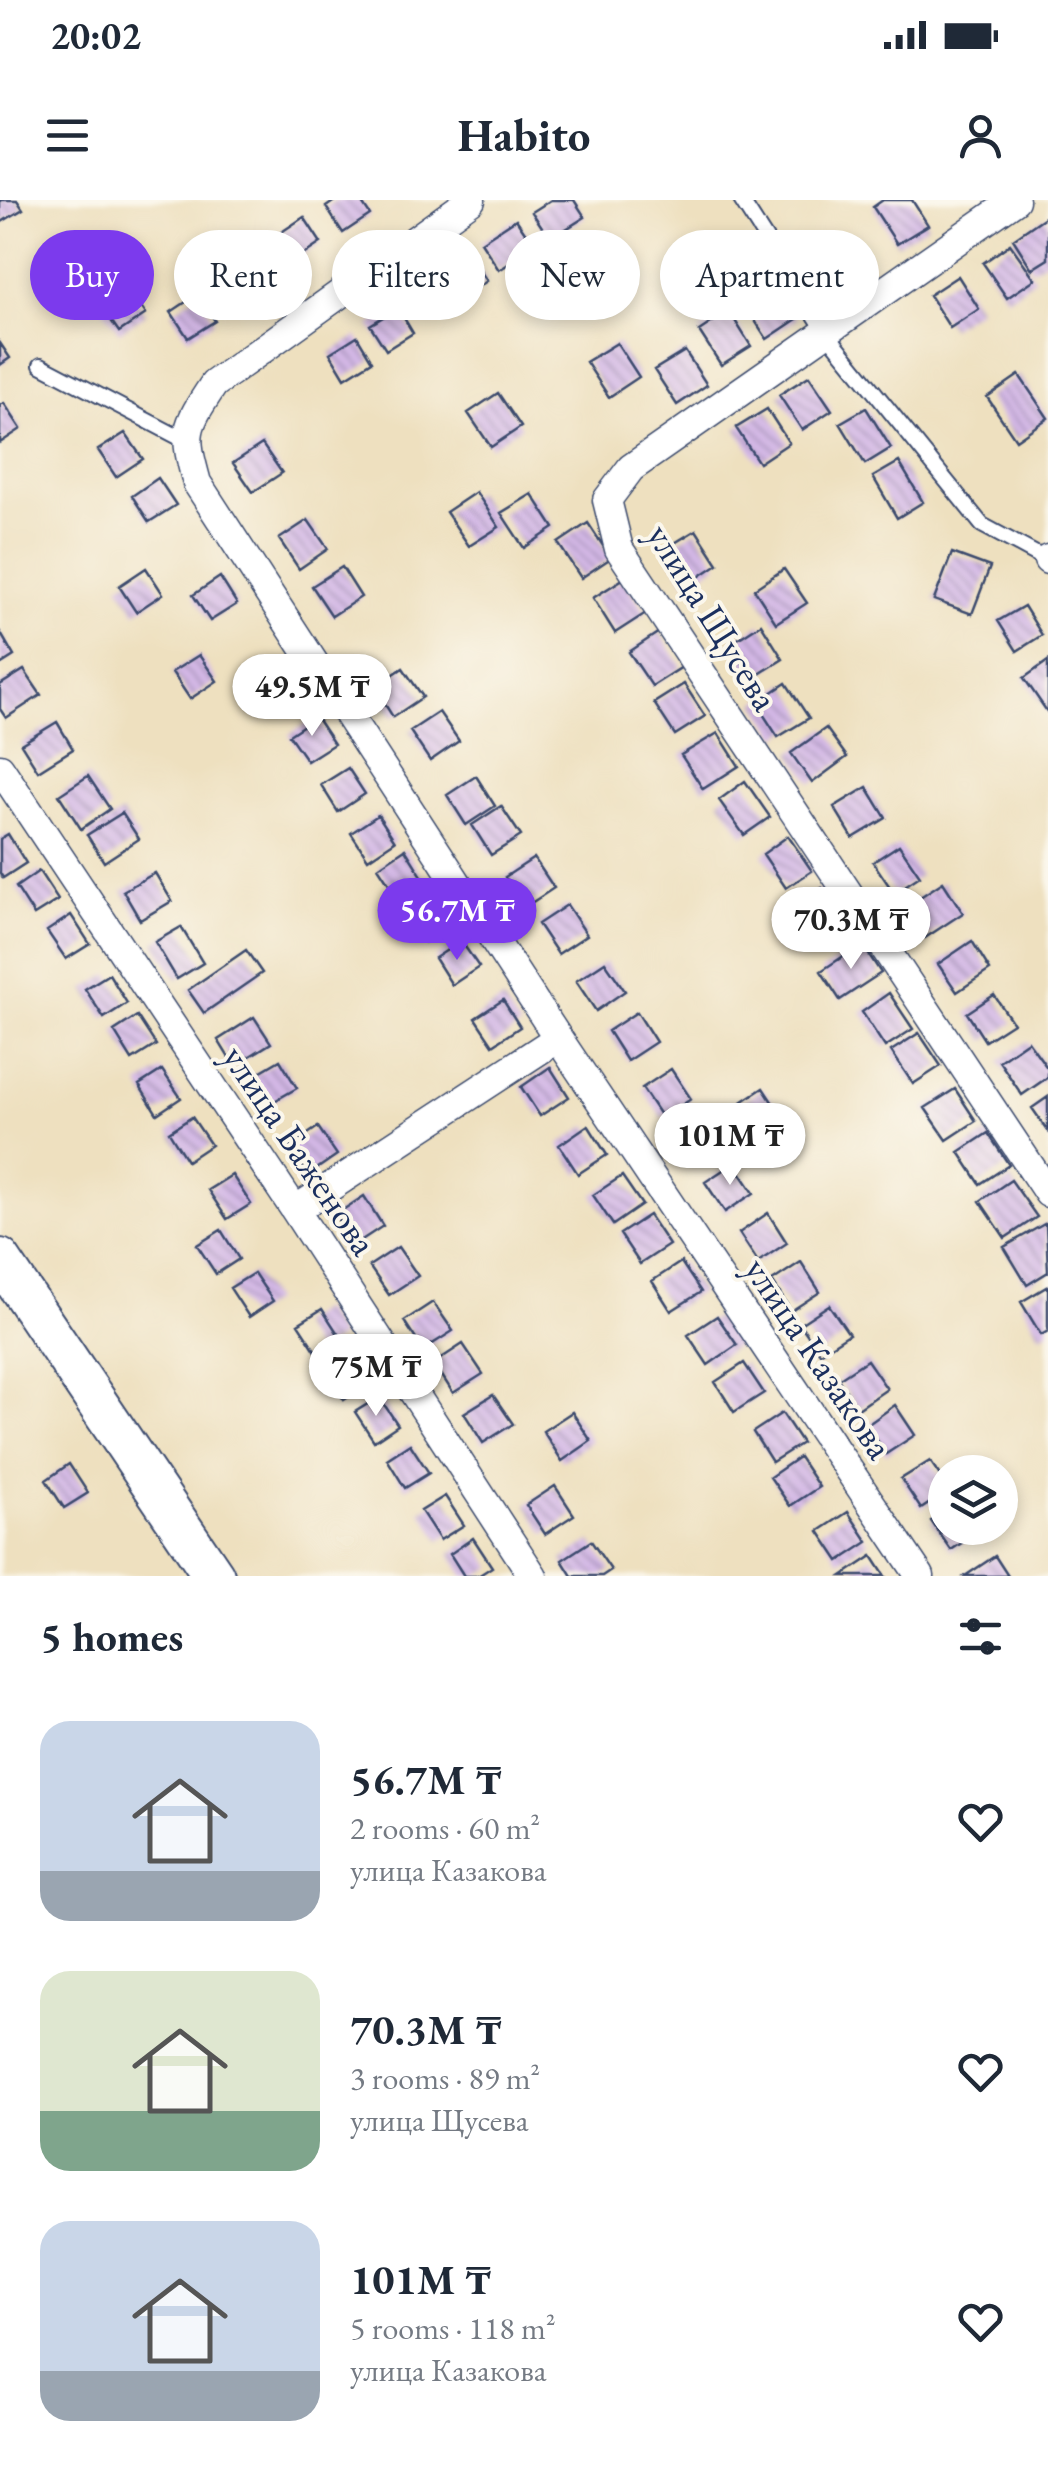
<!DOCTYPE html>
<html lang="en">
<head>
<meta charset="utf-8">
<style>
  body { margin:0; font-family:"EB Garamond",serif; background:#f6f6f7; color:#1f2937; height:100vh; display:flex; flex-direction:column; font-size:38px; white-space:nowrap }
  * { box-sizing:border-box; margin:0 }
  p { font-size:32px; color:#747a83 }
  .icon { flex:none; width:55px; height:55px; fill:none; stroke:currentColor; stroke-width:2; stroke-linecap:round; stroke-linejoin:round }
  .map { position:relative; height:1376px; overflow:hidden }
  .drawer { display:flex; flex-direction:column; background:#fff; flex:1 }
  .drawer>* { flex:none }
  .hud { position:absolute; left:30px; top:30px; width:990px; height:90px; display:flex; gap:20px }
  .controls { position:absolute; left:928px; top:1255px; display:grid; gap:20px }
  .controls a { display:grid; place-items:center; width:90px; height:90px; border-radius:50%; background:#fff; box-shadow:0 5px 15px #0003; font-size:50px }
  .price { position:absolute; translate:-50% -85px; padding:0 22px; border-radius:35px; background:#fff; color:#222; font-size:32px; line-height:65px; filter:drop-shadow(0 2px 5px #0008) }
  .price::after { content:''; position:absolute; left:50%; top:60px; width:30px; height:22px; margin-left:-15px; background:inherit; clip-path:polygon(0 0,100% 0,50% 100%) }
  .price.on { background:#7c3aed; color:#fff }
  ul { padding:0; list-style:none }
  li { display:flex; align-items:center; gap:30px; height:250px; padding:0 40px }
  li span { display:grid; place-items:center; flex:none; width:280px; height:200px; border-radius:30px; color:#555 }
  li>.icon { margin-inline-start:auto }
  span .icon { width:120px; height:120px; fill:#fffc; stroke-width:1 }
  li b { font-size:42px }
  h2 { display:flex; justify-content:space-between; align-items:center; height:120px; padding:0 40px; font-size:42px }
  .pill { padding:0 35px; border-radius:45px; background:#fff; box-shadow:0 5px 15px #0003; font-size:35px; line-height:90px }
  .pill.on { background:#7c3aed; color:#fff }
  .status { display:flex; justify-content:space-between; align-items:center; height:70px; padding:0 50px; background:#fff; direction:ltr }
  .status svg { height:28px; fill:currentColor }
  header { display:flex; justify-content:space-between; align-items:center; height:130px; padding:0 40px; background:#fff; font-size:45px; font-weight:700 }
  .map>svg:first-child { display:block }
</style>
</head>
<body>
<div class="status"><b>20:02</b><svg viewBox="0 0 49 12"><path d="M0 12V9h3v3zM5 12V6h3v6zM10 12V3h3v9zM15 12V0h3v12zM26 1h20v11H26zM47 4h2v5h-2z"/></svg></div>
<header><svg class="icon" aria-label="menu" viewBox="0 0 24 24"><path d="M4 6h16M4 12h16M4 18h16"/></svg>Habito<svg class="icon" aria-label="person" viewBox="0 0 24 24"><circle cx="12" cy="8" r="4"/><path d="M4 21q1-7 8-7t8 7"/></svg></header>
<div class="map">
<svg width="1048" height="1376" viewBox="0 0 1048 1376">
  <defs>
    <pattern id="building-back-hatch" width="6" height="6" patternUnits="userSpaceOnUse" patternTransform="scale(2.5)"><rect width="6" height="6" fill="#d3b7e5"/><path d="M-1 5l2 2M0 0l6 6M5-1l2 2" fill="none" stroke="#aa95bd"/></pattern>
  </defs>
  <rect width="100%" height="100%" fill="#fbf7ec"/>
  <filter id="ink" filterUnits="userSpaceOnUse"><feTurbulence type="fractalNoise" baseFrequency=".01" numOctaves="2"/><feDisplacementMap in="SourceGraphic" scale="20" xChannelSelector="R" yChannelSelector="G"/><feConvolveMatrix kernelMatrix="1 2 1 2 8 2 1 2 1" color-interpolation-filters="sRGB"/></filter>
  <filter id="wash" filterUnits="userSpaceOnUse"><feTurbulence type="fractalNoise" baseFrequency=".0048" numOctaves="4" result="noise"/><feDisplacementMap in="SourceGraphic" scale="40" xChannelSelector="R" yChannelSelector="G"/><feGaussianBlur stdDeviation="2.25" result="paint"/><feColorMatrix in="noise" values="0 0 0 0 0 0 0 0 0 0 0 0 0 0 0 0 0 1.4 0 .05"/><feComposite in="paint" operator="in"/></filter>
  <g filter="url(#wash)">
    <rect width="100%" height="100%" fill="#eee0bf"/>
    <g id="blocks">
      <!-- building -->
      <path fill="url(#building-back-hatch)" d="M0,0h17l6,9 -23,14z
        M336,0h24l10,15 -27,18 -17,-26z
        M551,0h23l11,17 -35,22 -18,-27z
        M883,0h29l16,25 -31,19 -24,-37z
        M304,17l17,26 -27,18 -17,-26z
        M1045,17l3,5v37l-16,10 -19,-30z
        M516,19l19,28 -36,23 -18,-28z
        M1010,44l25,35 -28,19 -24,-35z
        M258,50l17,27 -27,17 -17,-26z
        M470,56l17,25 -36,24 -17,-25z
        M958,76l21,33 -29,19 -21,-33z
        M775,85l22,34 -30,20 -23,-35z
        M128,88l18,26 -27,18 -18,-26z
        M198,94l17,27 -27,17 -17,-26z
        M398,108l15,25 -27,17 -16,-25z
        M729,111l22,35 -30,19 -22,-34z
        M357,136l15,25 -27,17 -15,-25z
        M0,143l10,15 -10,7z
        M617,143l22,34 -30,20 -23,-35z
        M685,151l22,34 -30,20 -23,-35z
        M1019,175l29,43 -32,22 -29,-43z
        M809,176l23,34 -30,20 -23,-35z
        M498,193l23,34 -30,20 -23,-34z
        M4,203l17,26 -21,14v-38z
        M866,208l25,40 -26,16 -25,-41z
        M767,209l22,34 -30,20 -23,-35z
        M125,233l18,26 -27,18 -18,-27z
        M262,244l20,29 -29,19 -20,-29z
        M899,262l24,40 -26,16 -24,-41z
        M158,278l18,27 -27,17 -17,-26z
        M476,292l23,35 -30,19 -23,-34z
        M532,294l22,34 -30,20 -23,-35z
        M308,320l20,29 -29,20 -20,-30z
        M588,323l23,35 -30,20 -23,-35z
        M696,330l22,34 -30,20 -23,-35z
        M952,353l38,14 -18,47 -38,-14z
        M342,367l19,30 -29,19 -20,-30z
        M146,368l17,26 -27,18 -17,-26z
        M784,369l23,34 -31,20 -22,-34z
        M220,377l17,27 -27,17 -17,-26z
        M623,379l23,34 -31,20 -22,-35z
        M1024,406l18,29 -25,16 -19,-30z
        M761,424l22,35 -30,19 -23,-34z
        M0,432l14,24 -14,9z
        M659,432l23,35 -30,19 -23,-34z
        M199,455l18,26 -27,18 -18,-27z
        M1048,461v52l-24,-35z
        M286,467l18,26 -27,18 -18,-26z
        M403,468l20,29 -30,20 -19,-30z
        M24,470l17,25 -35,23 -6,-9v-24z
        M786,483l23,35 -31,19 -22,-34z
        M684,484l21,32 -30,19 -21,-32z
        M439,512l20,29 -29,20 -20,-30z
        M316,517l18,27 -27,17 -18,-26z
        M57,522l16,27 -35,22 -17,-27z
        M826,528l21,29 -35,26 -21,-30z
        M718,533l21,33 -36,23 -22,-34z
        M348,568l17,26 -27,18 -17,-27z
        M88,576l22,33 -29,20 -22,-34z
        M476,576l19,30 -29,19 -19,-30z
        M745,581l25,36 -26,18 -25,-35z
        M867,587l19,31 -33,20 -19,-31z
        M501,606l20,30 -30,19 -19,-30z
        M122,613l17,26 -35,23 -17,-27z
        M378,615l17,26 -27,18 -17,-26z
        M8,634l18,29 -23,15 -3,-5v-34z
        M788,636l24,35 -26,17 -23,-34z
        M899,645l21,31 -26,17 -21,-31z
        M405,649l17,27 -27,17 -17,-26z
        M534,658l20,30 -29,19 -20,-30z
        M39,671l19,29 -24,15 -18,-28z
        M155,673l17,28 -32,19 -17,-29z
        M943,682l20,31 -38,25 -20,-31z
        M822,688l22,33 -30,19 -21,-33z
        M435,698l17,27 -27,17 -17,-26z
        M567,705l20,30 -29,19 -20,-30z
        M71,715l19,29 -24,15 -19,-28z
        M181,727l22,36 -26,16 -22,-37z
        M461,741l18,26 -27,18 -17,-27z
        M972,741l18,29 -33,22 -19,-28z
        M862,744l19,29 -41,27 -19,-29z
        M246,750l16,23 -58,40 -16,-23z
        M605,762l20,29 -29,20 -20,-30z
        M109,774l18,29 -23,15 -19,-29z
        M889,793l24,36 -28,18 -23,-35z
        M994,795l19,28 -28,18 -18,-28z
        M503,800l17,27 -27,18 -18,-27z
        M637,812l19,30 -29,19 -19,-30z
        M137,816l19,29 -24,15 -18,-29z
        M254,817l17,26 -37,23 -16,-26z
        M919,833l22,33 -28,18 -22,-33z
        M1028,841l20,28v8l-26,18 -23,-34z
        M280,860l17,28 -35,20 -16,-28z
        M550,867l19,30 -29,19 -19,-29z
        M671,869l20,30 -29,19 -20,-30z
        M162,870l19,28 -24,16 -18,-29z
        M763,888l19,29 -28,20 -20,-30z
        M955,889l21,32 -29,19 -22,-32z
        M1048,897v34l-16,-23z
        M192,917l19,28 -24,16 -18,-29z
        M588,925l19,30 -29,19 -19,-29z
        M318,927l19,28 -29,20 -19,-28z
        M988,933l21,32 -29,19 -21,-32z
        M734,963l20,30 -29,19 -20,-30z
        M232,975l19,29 -24,15 -19,-29z
        M622,976l20,29 -29,20 -20,-30z
        M1011,980l26,37 -32,21 -25,-37z
        M364,996l19,30 -29,19 -19,-30z
        M768,1013l19,30 -29,19 -19,-29z
        M649,1015l20,30 -29,19 -20,-30z
        M1046,1023l2,49 -21,13 -23,-38z
        M221,1030l18,29 -23,15 -19,-29z
        M398,1047l20,29 -29,19 -20,-29z
        M681,1062l20,30 -30,19 -19,-30z
        M801,1062l19,30 -29,19 -19,-30z
        M254,1073l19,28 -24,16 -19,-29z
        M1048,1086v45l-7,4 -20,-33z
        M433,1102l20,29 -30,19 -19,-29z
        M829,1105l20,29 -29,19 -20,-29z
        M322,1109l18,28 -23,16 -19,-29z
        M717,1116l20,29 -29,20 -20,-30z
        M463,1144l20,30 -30,19 -19,-30z
        M349,1156l18,29 -23,15 -19,-29z
        M867,1160l20,29 -29,20 -20,-30z
        M744,1163l20,30 -30,19 -19,-30z
        M493,1195l20,29 -30,19 -19,-30z
        M379,1197l19,28 -24,16 -19,-29z
        M895,1205l20,30 -29,19 -19,-29z
        M572,1212l19,29 -29,20 -19,-30z
        M782,1213l20,30 -30,19 -19,-30z
        M410,1244l19,29 -24,15 -18,-29z
        M799,1257l20,30 -29,19 -20,-29z
        M930,1261l15,22v10l-24,16 -20,-30z
        M69,1264l19,29 -24,15 -18,-28z
        M555,1286l19,29 -29,19 -19,-29z
        M445,1296l19,29 -24,15 -19,-29z
        M945,1311v17h32l3,3 -29,19 -20,-29z
        M848,1312l20,30 -29,19 -20,-30z
        M473,1338l19,29 -14,9h-14l-14,-22z
        M591,1341l20,29 -9,6h-30l-10,-16z
        M872,1356l13,20h-43z
        M995,1356l13,20h-43z"/>
    </g>
  </g>
  <g filter="url(#ink)">
    <use href="#blocks" fill-opacity="0" stroke="#3b4a6d" stroke-width="2.5"/>
    <g fill="none" stroke-linecap="round" stroke-linejoin="round">
      <defs>
        <path id="lane" d="M741,0l84,131 157,194 65,35
          M41,165l145,76"/>
        <path id="street" d="M471,0l-257,184c-30,45 -31,48 -17,99l361,555 362,538
          M1015,0l-384,268 -24,32 12,49 429,644
          M1048,359v1
          M0,568l295,442 238,366
          M295,1010l263,-172"/>
        <path id="secondary" d="M0,1059l214,317"/>
      </defs>
      <!-- lane casing -->
      <use href="#lane" stroke="#3b4a6d" stroke-width="18"/>
      <!-- street casing -->
      <use href="#street" stroke="#3b4a6d" stroke-width="31"/>
      <!-- secondary casing -->
      <use href="#secondary" stroke="#3b4a6d" stroke-width="44"/>
      <!-- lane -->
      <use href="#lane" stroke="#fff" stroke-width="14"/>
      <!-- street -->
      <use href="#street" stroke="#fff" stroke-width="28"/>
      <!-- secondary -->
      <use href="#secondary" stroke="#fff" stroke-width="40"/>
    </g>
  </g>
  <g text-anchor="middle" stroke-width="8" stroke-linejoin="round" paint-order="stroke">
    <!-- street labels -->
    <g font-size="38" fill="#1b2f5e" stroke="#fbf7ec">
      <text transform="translate(713 417) rotate(58)" y="13">улица Щусева</text>
      <text transform="translate(300 950) rotate(56)" y="13">улица Баженова</text>
      <text transform="translate(819 1158) rotate(56)" y="13">улица Казакова</text>
    </g>
  </g>
</svg>
<div class="controls">
<a><svg class="icon" aria-label="layers" viewBox="0 0 24 24"><path d="M12 4l9 5-9 5-9-5zM3 14l9 5 9-5"/></svg></a>
</div>
<b class="price" style="left:312px;top:539px">49.5M ₸</b>
<b class="price on" style="left:457px;top:763px">56.7M ₸</b>
<b class="price" style="left:851px;top:772px">70.3M ₸</b>
<b class="price" style="left:730px;top:988px">101M ₸</b>
<b class="price" style="left:376px;top:1219px">75M ₸</b>
<div class="hud">
<a class="pill on">Buy</a>
<a class="pill">Rent</a>
<a class="pill">Filters</a>
<a class="pill">New</a>
<a class="pill">Apartment</a>
</div>
</div>
<section class="drawer">
<h2>5 homes<svg class="icon" aria-label="filters" viewBox="0 0 24 24"><path d="M4 7h16M4 17h16"/><circle cx="9" cy="7" r="2"/><circle cx="15" cy="17" r="2"/></svg></h2>
<ul>
<li><span style="background:linear-gradient(#c9d6e8 75%,#9aa5b1 0)"><svg class="icon" aria-label="home" viewBox="0 0 24 24"><path d="M3 11l9-7 9 7M6 9v11h12V9"/></svg></span><div><b>56.7M ₸</b><p>2 rooms · 60 m²</p><p>улица Казакова</p></div><svg class="icon" aria-label="heart" viewBox="0 0 24 24"><path d="M12 20l-8-8c-3-5 5-10 8-4 3-6 11-1 8 4z"/></svg></li>
<li><span style="background:linear-gradient(#dfe7d0 70%,#7fa58c 0)"><svg class="icon" aria-label="home" viewBox="0 0 24 24"><path d="M3 11l9-7 9 7M6 9v11h12V9"/></svg></span><div><b>70.3M ₸</b><p>3 rooms · 89 m²</p><p>улица Щусева</p></div><svg class="icon" aria-label="heart" viewBox="0 0 24 24"><path d="M12 20l-8-8c-3-5 5-10 8-4 3-6 11-1 8 4z"/></svg></li>
<li><span style="background:linear-gradient(#c9d6e8 75%,#9aa5b1 0)"><svg class="icon" aria-label="home" viewBox="0 0 24 24"><path d="M3 11l9-7 9 7M6 9v11h12V9"/></svg></span><div><b>101M ₸</b><p>5 rooms · 118 m²</p><p>улица Казакова</p></div><svg class="icon" aria-label="heart" viewBox="0 0 24 24"><path d="M12 20l-8-8c-3-5 5-10 8-4 3-6 11-1 8 4z"/></svg></li>
</ul>
</section>
</body>
</html>
